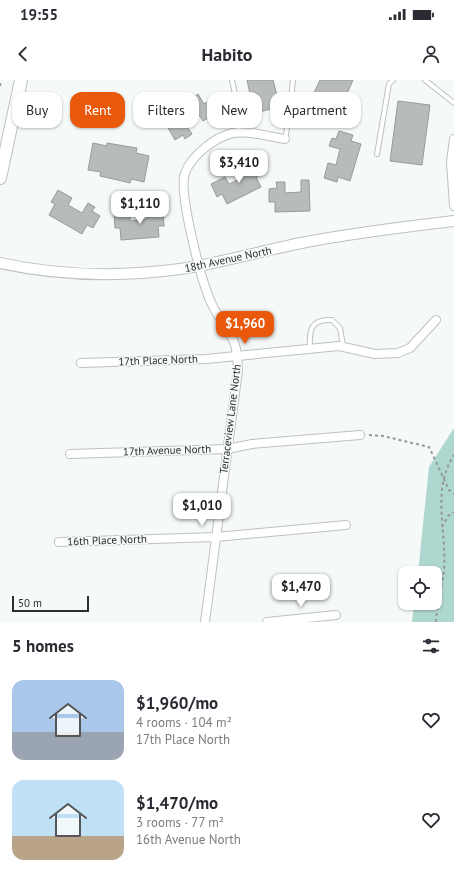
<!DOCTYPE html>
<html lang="en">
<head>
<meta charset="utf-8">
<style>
  body { margin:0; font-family:"PT Sans",sans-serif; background:#f2f2f3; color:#2b2b33; height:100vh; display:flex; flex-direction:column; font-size:15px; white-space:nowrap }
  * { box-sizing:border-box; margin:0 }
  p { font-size:13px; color:#7c7c81 }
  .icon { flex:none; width:22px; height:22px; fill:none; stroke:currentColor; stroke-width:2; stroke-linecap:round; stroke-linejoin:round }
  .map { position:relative; height:542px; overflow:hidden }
  .drawer { display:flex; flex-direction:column; background:#fff; flex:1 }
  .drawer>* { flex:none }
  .top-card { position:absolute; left:12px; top:12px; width:430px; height:36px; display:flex; gap:8px }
  .buttons { position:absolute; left:398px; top:486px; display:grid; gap:8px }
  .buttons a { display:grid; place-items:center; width:44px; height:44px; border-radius:8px; background:#fff; box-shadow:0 1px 3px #0004; font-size:20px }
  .scale { position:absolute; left:12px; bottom:10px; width:77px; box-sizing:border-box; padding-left:4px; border:2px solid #2c2e2e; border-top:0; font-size:11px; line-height:14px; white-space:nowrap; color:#2c2e2e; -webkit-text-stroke:3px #f5f9f8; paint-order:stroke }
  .price { position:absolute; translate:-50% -34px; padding:0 9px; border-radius:8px; background:#fff; color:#222; font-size:13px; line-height:26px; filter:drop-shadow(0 1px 2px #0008) }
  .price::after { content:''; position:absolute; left:50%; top:24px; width:12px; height:9px; margin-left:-6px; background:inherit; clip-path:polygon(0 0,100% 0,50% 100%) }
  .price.active { background:#ea580c; color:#fff }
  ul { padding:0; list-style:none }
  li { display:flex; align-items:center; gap:12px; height:100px; padding:0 12px }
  li span { display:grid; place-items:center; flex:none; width:112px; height:80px; border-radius:12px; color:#555 }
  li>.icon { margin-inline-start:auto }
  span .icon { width:48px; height:48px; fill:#fffc; stroke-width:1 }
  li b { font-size:17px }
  h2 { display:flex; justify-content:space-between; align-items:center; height:48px; padding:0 12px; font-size:17px }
  .tag { padding:0 14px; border-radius:12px; background:#fff; box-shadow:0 1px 3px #0004; font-size:14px; line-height:36px }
  .tag.active { background:#ea580c; color:#fff }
  .status { display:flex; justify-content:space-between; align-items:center; height:28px; padding:0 20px; background:#fff; direction:ltr }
  .status svg { height:11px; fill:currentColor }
  header { display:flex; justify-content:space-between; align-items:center; height:52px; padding:0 12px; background:#fff; font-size:18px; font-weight:700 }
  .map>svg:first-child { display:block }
</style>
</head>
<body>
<div class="status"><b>19:55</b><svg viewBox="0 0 49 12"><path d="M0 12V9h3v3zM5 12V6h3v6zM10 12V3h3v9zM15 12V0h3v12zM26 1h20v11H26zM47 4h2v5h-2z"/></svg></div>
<header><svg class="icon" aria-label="back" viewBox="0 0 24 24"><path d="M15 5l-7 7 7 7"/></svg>Habito<svg class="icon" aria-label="person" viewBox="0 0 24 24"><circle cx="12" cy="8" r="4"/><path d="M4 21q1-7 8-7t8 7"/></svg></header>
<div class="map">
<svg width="454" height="542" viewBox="0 0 454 542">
  <rect width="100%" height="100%" fill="#f5f9f8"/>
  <!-- green -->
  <path fill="#aed7cf" d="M454,348v194h-42l2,-19h21v-30h-17l11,-106z"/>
  <!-- building -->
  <path fill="#b7bbbb" stroke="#989b9b" d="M247,0h26l7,27 -26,6z
    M320,0h33l-10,23 -4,-1 -5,12 -25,-11z
    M198,14l6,10 5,-3 8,12 -14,8 -4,-6 -14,9 7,10 -7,5 -2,-4 -8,5 -7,-12 4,-3 -6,-10z
    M398,21l32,4 -8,60 -32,-4z
    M339,51l14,4 -2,6 10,3 -11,37 -12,-4 -1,5 -13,-4 4,-15 8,2 4,-16 -11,-3 3,-8 4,1z
    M93,63l14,3v-3l30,5 -1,5 13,3 -5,26 -13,-3 -1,4 -8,-2 -22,-5 1,-4 -13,-2z
    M245,81l2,4 8,-3 6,12 -5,3 5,10 -34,17 -5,-10 -5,3 -6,-13 14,-7 4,7 14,-7 -5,-12z
    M301,100h8l1,31 -35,1v-10h-6v-13l8,-1 -1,-6h9v11l16,-1z
    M58,110l14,8 -4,7 14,8 6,-10 7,4 -3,4 8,5 -7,12 -6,-3 -5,9 -33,-19 6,-11 -4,-2z
    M154,127v5l9,-1 1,15h-6l1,11 -38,3 -1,-12h-5l-1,-14 16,-1v8l17,-2 -1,-11z"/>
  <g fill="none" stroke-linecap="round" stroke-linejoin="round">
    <defs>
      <path id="service" d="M232,0l6,28v25
        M425,0l29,23
        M285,59l4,-21 4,-38
        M377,74l12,-70 4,-4
        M310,268c-1,-19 1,-29 22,-28l8,8 3,18"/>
      <path id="minor" d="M454,59l-3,23 3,44
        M81,283l125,-4 133,-13 36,8 23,-1 12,-5 26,-28
        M70,374l157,-5 25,-5 108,-9
        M59,462l157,-5 130,-12
        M205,542l33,-252c-1,-10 0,-21 -5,-30 -7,-14 -17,-25 -23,-40 -9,-21 -32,-108 -25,-127 7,-18 30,-36 48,-40 16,-3 36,4 52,6
        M267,542l69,-7"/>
      <path id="tertiary" d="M0,183c59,13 120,14 180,6 41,-6 81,-18 121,-26 51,-10 102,-16 153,-22"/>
      <path id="secondary" d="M0,98l21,-98"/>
    </defs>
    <!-- service casing -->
    <use href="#service" stroke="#bdc1c0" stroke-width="6"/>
    <!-- minor casing -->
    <use href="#minor" stroke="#bdc1c0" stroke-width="10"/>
    <!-- tertiary casing -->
    <use href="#tertiary" stroke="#bdc1c0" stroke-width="12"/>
    <!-- secondary casing -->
    <use href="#secondary" stroke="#bdc1c0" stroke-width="14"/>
    <!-- path -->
    <path stroke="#959898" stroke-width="2" stroke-dasharray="3 3" stroke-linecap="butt" d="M0,6l1,-6
      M369,355l14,1 46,11 20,43 5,4
      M442,447l6,-11 6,-4
      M436,542c1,-18 6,-35 8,-52 3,-39 -13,-80 10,-115"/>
    <!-- service -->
    <use href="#service" stroke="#fff" stroke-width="4"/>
    <!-- minor -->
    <use href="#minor" stroke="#fff" stroke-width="8"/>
    <!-- tertiary -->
    <use href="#tertiary" stroke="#fff" stroke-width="10"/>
    <!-- secondary -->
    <use href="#secondary" stroke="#fff" stroke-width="12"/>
  </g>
  <g text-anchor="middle" stroke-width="3" stroke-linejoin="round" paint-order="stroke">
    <!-- street labels -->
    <g font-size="11" fill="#2c2e2e" stroke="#f5f9f8">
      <text transform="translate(228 179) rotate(-12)" y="4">18th Avenue North</text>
      <text transform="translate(158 280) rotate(-2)" y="4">17th Place North</text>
      <text transform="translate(230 339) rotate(-83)" y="4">Terraceview Lane North</text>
      <text transform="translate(167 370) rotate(-2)" y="4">17th Avenue North</text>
      <text transform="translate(107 460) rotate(-2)" y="4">16th Place North</text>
    </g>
  </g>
</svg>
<div class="buttons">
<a><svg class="icon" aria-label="locate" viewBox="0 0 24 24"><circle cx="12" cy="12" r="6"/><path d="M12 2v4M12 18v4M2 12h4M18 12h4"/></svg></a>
</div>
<div class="scale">50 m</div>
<b class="price" style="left:239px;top:104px">$3,410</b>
<b class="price" style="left:140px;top:145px">$1,110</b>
<b class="price active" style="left:245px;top:265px">$1,960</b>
<b class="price" style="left:202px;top:447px">$1,010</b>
<b class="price" style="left:301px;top:528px">$1,470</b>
<div class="top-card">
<a class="tag">Buy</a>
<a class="tag active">Rent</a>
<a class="tag">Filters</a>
<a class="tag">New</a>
<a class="tag">Apartment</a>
</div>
</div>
<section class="drawer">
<h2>5 homes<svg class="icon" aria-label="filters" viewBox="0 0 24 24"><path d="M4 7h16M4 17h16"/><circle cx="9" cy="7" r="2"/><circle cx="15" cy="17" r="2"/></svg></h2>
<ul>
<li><span style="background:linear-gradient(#a9c7e8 65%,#9aa5b1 0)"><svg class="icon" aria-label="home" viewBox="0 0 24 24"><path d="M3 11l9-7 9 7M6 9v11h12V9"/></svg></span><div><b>$1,960/mo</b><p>4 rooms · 104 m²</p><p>17th Place North</p></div><svg class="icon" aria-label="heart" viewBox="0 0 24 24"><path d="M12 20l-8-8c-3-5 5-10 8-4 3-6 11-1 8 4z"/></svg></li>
<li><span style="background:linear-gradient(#bfe0f5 70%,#b9a48a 0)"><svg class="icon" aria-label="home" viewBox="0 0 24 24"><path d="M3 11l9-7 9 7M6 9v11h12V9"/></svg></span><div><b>$1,470/mo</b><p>3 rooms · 77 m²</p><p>16th Avenue North</p></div><svg class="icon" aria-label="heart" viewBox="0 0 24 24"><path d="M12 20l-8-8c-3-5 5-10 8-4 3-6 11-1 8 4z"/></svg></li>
</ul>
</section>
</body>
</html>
